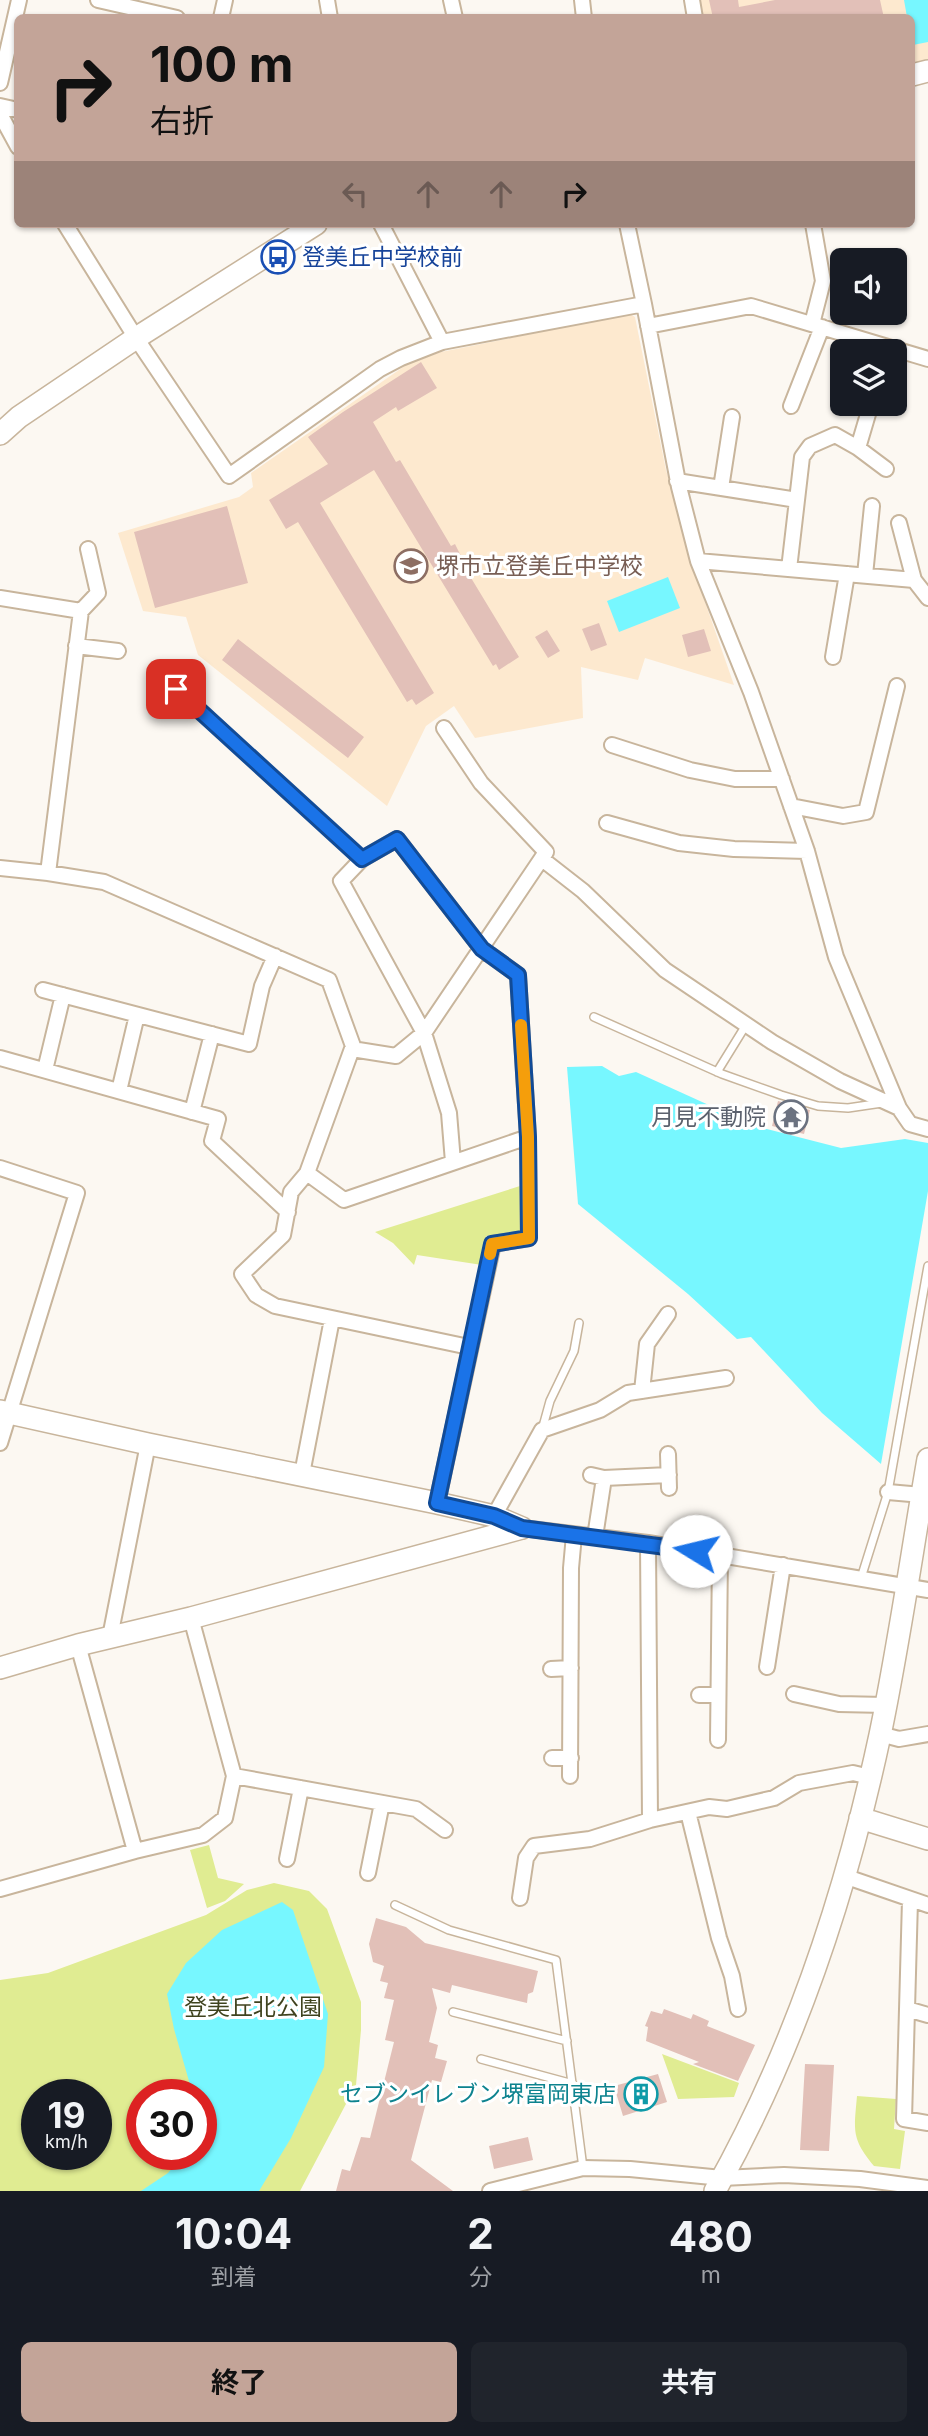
<!DOCTYPE html>
<html lang="ja">
<meta charset="utf-8">
<style>
:root{--surface:#171b24;--page:#20242c;--text:#f1f3f6;--muted:#9ea1a6;--accent:#c3a498}
body{margin:0;font-family:Inter,"Noto Sans JP",sans-serif;background:var(--page);color:var(--text);height:100vh;display:flex;flex-direction:column;font-size:26px;white-space:nowrap}
*{box-sizing:border-box;margin:0}
p{font-size:23px;color:var(--muted)}
.icon{flex:none;width:38px;height:38px;fill:none;stroke:currentColor;stroke-width:2;stroke-linecap:round;stroke-linejoin:round}
.map{position:relative;height:2191px;overflow:hidden}
.side{display:flex;flex-direction:column;background:var(--surface);flex:1}
.side>*{flex:none}
.banner{position:absolute;left:14px;top:14px;width:901px;height:214px;border-radius:10px;box-shadow:0 2px 5px #0004;background:#c3a498;color:#111;overflow:hidden}
.controls{position:absolute;left:830px;top:248px;display:grid;gap:14px}
.controls a{display:grid;place-items:center;width:77px;height:77px;border-radius:10px;background:var(--surface);box-shadow:0 2px 5px #0004;font-size:35px}
.speed{position:absolute;left:21px;top:2079px;display:flex;gap:14px;font-size:35px;font-weight:700;text-align:center}
.speed>*{display:grid;place-content:center;width:91px;height:91px;border-radius:50%;background:var(--surface);box-shadow:0 2px 5px #0004;line-height:1}
.speed small{font-size:18px;font-weight:400}
.speed .limit{border:10px solid #d22;background:#fff;color:#111}
.pin{position:absolute;display:grid;place-items:center;width:60px;height:60px;color:#fff;margin:-30px;border-radius:14px;box-shadow:0 4px 10px #0006}
.me{position:absolute;width:77px;margin:-38px;rotate:279deg;stroke-linejoin:round;filter:drop-shadow(0 0 5px #0008)}
.turn{display:flex;align-items:center;gap:24px;height:147px;padding:0 21px;font-size:32px}
.turn .icon{width:91px;height:91px;stroke-width:2.5}
.turn b{display:block;font-size:49px;line-height:60px}
.lanes{display:flex;align-items:center;height:66px;padding:0 21px;background:#0003;justify-content:center;gap:35px;direction:ltr}
.lanes .off{opacity:.35}
.eta{display:flex;justify-content:space-evenly;align-items:center;height:119px;text-align:center}
.eta b{font-size:42px;font-weight:700;line-height:49px}
.cta{display:flex;gap:14px;margin-top:auto;padding:14px 21px}
.cta a{flex:1;height:80px;border-radius:10px;background:var(--accent);color:#111;font-size:28px;font-weight:700;line-height:80px;text-align:center}
.cta a+a{background:var(--page);color:var(--text)}
.map>svg:first-child{display:block}
</style>
<div class="map">
<svg width="928" height="2191" viewBox="0 0 928 2191">
<rect width="100%" height="100%" fill="#fcf8f2"/>
<path fill="#fde9cf" d="M699,0H928V60L912,63V18L703,17Z
M630,314L635,317L666,470L704,599L734,685L645,658L638,680L581,667L583,718L475,738L454,706L426,726L387,806L198,655L186,617L143,611L118,533L239,497L253,487L251,473L406,365L441,352Z"/>
<path fill="#e0ec92" fill-rule="evenodd" d="M520,1186L521,1230L517,1234L486,1236L482,1265L417,1255L414,1265L393,1243L375,1232Z
M209,1845L218,1878L244,1884L225,1901L207,1908L190,1850Z
M274,1883L309,1891L327,1909L361,2002V2030L356,2085L300,2191H0V1980L48,1973L206,1915L247,1890ZM37,2095H96V2154H37ZM142,2095H201V2154H142Z
M662,2054L739,2083L734,2097L678,2099Z
M857,2096L896,2099L894,2129L905,2131L900,2169L874,2166C851,2138 854,2131 857,2096Z"/>
<path fill="#77f7ff" d="M904,0H928V42L913,45L912,18L907,17Z
M668,577L680,608L619,632L607,601Z
M602,1066L619,1076L636,1072L755,1126L841,1148L905,1139L928,1143V1191L881,1464L822,1413L751,1337L737,1339L688,1294L578,1204L567,1067Z
M282,1902L293,1910L328,2014L324,2067L291,2138L259,2191H141L168,2173L184,2154H201V2095H193L174,2029L167,1994L186,1963L222,1930Z"/>
<path fill="#e2c0b8" d="M709,0H738L739,7L775,0H880L884,18H713Z
M421,362L437,388L398,411L396,407L373,422L396,462L400,460L451,546L455,544L461,556L459,558L519,657L499,670L496,664L493,666L374,470L320,503L434,693L416,705L412,699L407,702L298,522L286,529L269,500L328,464L308,437L343,412Z
M227,506L248,583L155,608L134,532Z
M599,623L607,645L591,651L582,629Z
M704,629L711,651L688,657L682,635Z
M547,630L560,651L548,658L535,637Z
M238,639L364,737L348,758L222,660Z
M778,1101L810,1110L804,1134L772,1126Z
M376,1918L406,1927L425,1943L538,1971L533,1992L528,1994L527,2003L452,1985L450,1993L432,1988L437,2008L429,2042L438,2045L435,2058L447,2061L441,2082L432,2080L411,2160L453,2191H336L342,2169L350,2171L361,2137L370,2138L394,2042L385,2040L394,2000L384,1998L388,1983L380,1981L384,1966L373,1962L369,1944Z
M664,2009L691,2019L693,2014L709,2021L707,2026L755,2045L738,2081L693,2064L699,2062L646,2041L648,2027L645,2026L651,2011L662,2014Z
M805,2064L834,2065L829,2151L800,2150Z
M658,2074L667,2102L623,2116L614,2086Z
M528,2137L533,2160L494,2169L489,2146Z"/>
<g fill="none" stroke-linecap="round" stroke-linejoin="round">
<defs>
<path id="lane" d="M154,667L362,859
M594,1017L722,1074L781,1095L818,1106L848,1108L882,1103
M717,1072L746,1025
M542,1430L550,1401L574,1351L579,1323
M861,1578L888,1492L928,1266
M395,1905L449,1930L556,1960L583,2168
M453,2012L567,2041
M481,2059L573,2084"/>
<path id="street" d="M98,0L177,18
M327,0L330,18
M451,0L455,18
M582,0L584,18
M692,0L695,18
M221,18L225,0
M0,83L19,0
M0,106L18,110
M0,114L18,147
M65,224L136,338L229,476L380,369L401,358L442,342L644,304
M381,224L442,342
M627,224L644,304L679,487L698,561L751,692L807,851L836,957L899,1108L910,1124L928,1129
M812,324L823,281L813,224
M648,326L751,306L928,359
M791,406L822,327
M858,448L871,404
M677,481L797,500
M721,488L732,417
M899,523L914,580
M698,561L914,580L928,598
M789,569L802,457L810,446L835,435L858,448L886,469
M865,575L872,506
M0,598L81,611L48,873
M81,611L98,593L88,549
M76,646L118,651
M833,657L847,574
M612,745L690,770L735,779H782
M791,806L843,816L866,812L897,686
M607,823L679,843L734,849L807,851
M542,859L583,891L665,970L772,1042L840,1081L899,1108
M0,868L48,873L104,882L329,980L353,1046L307,1173L291,1192L283,1235L242,1274L256,1295L275,1306L469,1347
M43,990L249,1044L262,986L275,956
M352,1049L396,1056L424,1033L546,852L481,783L444,728
M0,1058L218,1119L212,1141L288,1212
M45,1070L63,995
M119,1091L137,1015
M192,1112L212,1034
M0,1168L77,1193L0,1443
M307,1173L344,1200L528,1137
M642,1391L647,1344L668,1314
M668,1454L669,1488
M302,1474L332,1319
M591,1475L604,1478L669,1475
M888,1492L922,1495
M437,1503L493,1244L529,1238L528,1137L518,975L482,949L397,839L362,859L341,881L424,1033L449,1113L453,1162
M494,1516L542,1430L600,1410L628,1393L726,1378
M522,1528L648,1543L928,1590
M595,1537L604,1478
M648,1543L650,1820
M110,1637L148,1444
M78,1645L135,1851
M767,1667L783,1565
M551,1669L571,1668
M794,1694L839,1704L885,1705
M699,1695H718
M880,1734L899,1739L928,1734
M718,1740L720,1555
M552,1758H571
M234,1776L416,1809L445,1830
M570,1776L571,1568L574,1535
M688,1812L719,1938L732,1976L738,2009
M287,1859L301,1788
M368,1873L382,1803
M844,1876L928,1905
M0,1889L135,1851L203,1835L225,1818L234,1776L191,1618
M520,1898L526,1858L534,1846L590,1839L650,1820L709,1807L727,1809L774,1798L799,1783L853,1773L870,1777
M910,1900L904,2119L928,2123
M907,2009L928,2015
M490,2191L583,2168L630,2169L722,2178L784,2175L860,2179L928,2188"/>
<path id="secondary" d="M912,75L928,71
M0,434L19,417L136,338L316,224
M0,1411L148,1444L437,1503L494,1516L522,1528
M0,1668L78,1645L191,1618L522,1528
M860,1818L928,1839
M715,2191C795,2049 846,1894 880,1735C899,1644 912,1551 928,1459"/>
</defs>
<use href="#lane" stroke="#c8b59c" stroke-width="10"/>
<use href="#street" stroke="#c8b59c" stroke-width="18"/>
<use href="#secondary" stroke="#c8b59c" stroke-width="24"/>
<use href="#lane" stroke="#fff" stroke-width="7"/>
<use href="#street" stroke="#fff" stroke-width="14"/>
<use href="#secondary" stroke="#fff" stroke-width="21"/>
</g>
<g fill="none" stroke-linecap="round" stroke-linejoin="round">
<defs>
<path id="route" d="M176,689L362,859L397,839L482,949L518,975L528,1137L529,1238L492,1244L437,1503L494,1516L522,1528L696,1551"/>
</defs>
<use href="#route" stroke="#114b97" stroke-width="18"/>
<use href="#route" stroke="#1a73e8" stroke-width="12"/>
<path stroke="#f59e0b" stroke-width="12" d="M490,1254L492,1244L529,1238L528,1137L521,1025"/>
</g>
<defs>
<symbol id="bus-ring" viewBox="-11 -11 22 22"><circle r="9.5" fill="#fff" stroke="#1a4fb4" stroke-width="1.5"/><path d="M-5-6H5V4H4V6H2V4H-2V6H-4V4H-5ZM-3.5-4V0h7V-4ZM-3.5 1.2v1.5H-2V1.2ZM2 1.2v1.5H3.5V1.2Z" fill="#1a4fb4"/></symbol>
<symbol id="school-ring" viewBox="-11 -11 22 22"><circle r="9.5" fill="#fff" stroke="#8d6e63" stroke-width="1.5"/><path d="M0-5L7-2L0 1L-7-2ZM-4 1L0 2.5L4 1V4Q0 6-4 4Z" fill="#8d6e63"/></symbol>
<symbol id="temple-ring" viewBox="-11 -11 22 22"><circle r="9.5" fill="#fff" stroke="#6b7280" stroke-width="1.5"/><path d="M0-6L5-2H3V0L6.5 2.5H4V6H1.5V3h-3V6H-4V2.5H-6.5L-3 0V-2H-5Z" fill="#6b7280"/></symbol>
<symbol id="building-ring" viewBox="-11 -11 22 22"><circle r="9.5" fill="#fff" stroke="#0f9aa8" stroke-width="1.5"/><path d="M-4-6H4V6H1V3H-1V6H-4ZM-2.5-4.3h1.7v1.8h-1.7ZM.8-4.3h1.7v1.8H.8ZM-2.5-1h1.7V.8h-1.7ZM.8-1h1.7V.8H.8Z" fill="#0f9aa8"/></symbol>
</defs>
<g fill-rule="evenodd">
<use href="#bus-ring" x="259" y="238" width="38" height="38"/>
<use href="#school-ring" x="392" y="547" width="38" height="38"/>
<use href="#temple-ring" x="772" y="1098" width="38" height="38"/>
<use href="#building-ring" x="622" y="2075" width="38" height="38"/>
</g>
<g text-anchor="middle" dominant-baseline="central" stroke-width="6" stroke-linejoin="round" paint-order="stroke">
<g font-size="23" fill="#164399" stroke="#fff" text-anchor="start">
<text x="302" y="257">登美丘中学校前</text>
</g>
<g font-size="23" fill="#785e54" stroke="#fff" text-anchor="start">
<text x="436" y="566">堺市立登美丘中学校</text>
</g>
<g font-size="23" fill="#5b616d" stroke="#fff" text-anchor="end">
<text x="766" y="1117">月見不動院</text>
</g>
<g font-size="23" fill="#3f431e" stroke="#fff">
<text x="253" y="2007">登美丘北公園</text>
</g>
<g font-size="23" fill="#0d838f" stroke="#fff" text-anchor="end">
<text x="616" y="2094">セブンイレブン堺富岡東店</text>
</g>
</g>
</svg>
<div class="controls">
<a><svg class="icon" aria-label="sound" viewBox="0 0 24 24"><path d="M4 9h4l5-4v14l-5-4H4zM17 9q2 3 0 6"/></svg></a>
<a><svg class="icon" aria-label="layers" viewBox="0 0 24 24"><path d="M12 4l9 5-9 5-9-5zM3 14l9 5 9-5"/></svg></a>
</div>
<div class="speed"><div>19<small>km/h</small></div><div class="limit">30</div></div>
<div class="pin" style="left:176px;top:689px;background:#d93025"><svg class="icon" aria-label="arrive" viewBox="0 0 24 24"><path d="M6 21V4h12l-3 4 3 4H6"/></svg></div>
<svg class="me" style="left:696px;top:1551px" viewBox="-20 -20 40 40"><circle r="19" fill="#fff"/><path d="M0-13L10 11 0 6-10 11z" fill="#1a73e8"/></svg>
<div class="banner">
<div class="turn"><svg class="icon" aria-label="right" viewBox="0 0 24 24"><path d="M7 20v-9h11M14 6l5 5-5 5"/></svg><div><b>100 m</b>右折</div></div>
<div class="lanes"><svg class="icon off" aria-label="left" viewBox="0 0 24 24"><path d="M17 20v-9H6M10 6l-5 5 5 5"/></svg><svg class="icon off" aria-label="ahead" viewBox="0 0 24 24"><path d="M12 20V5M6 11l6-6 6 6"/></svg><svg class="icon off" aria-label="ahead" viewBox="0 0 24 24"><path d="M12 20V5M6 11l6-6 6 6"/></svg><svg class="icon" aria-label="right" viewBox="0 0 24 24"><path d="M7 20v-9h11M14 6l5 5-5 5"/></svg></div>
</div>
</div>
<section class="side">
<div class="eta">
<div><b>10:04</b><p>到着</p></div>
<div><b>2</b><p>分</p></div>
<div><b>480</b><p>m</p></div>
</div>
<div class="cta"><a>終了</a><a>共有</a></div>
</section>
